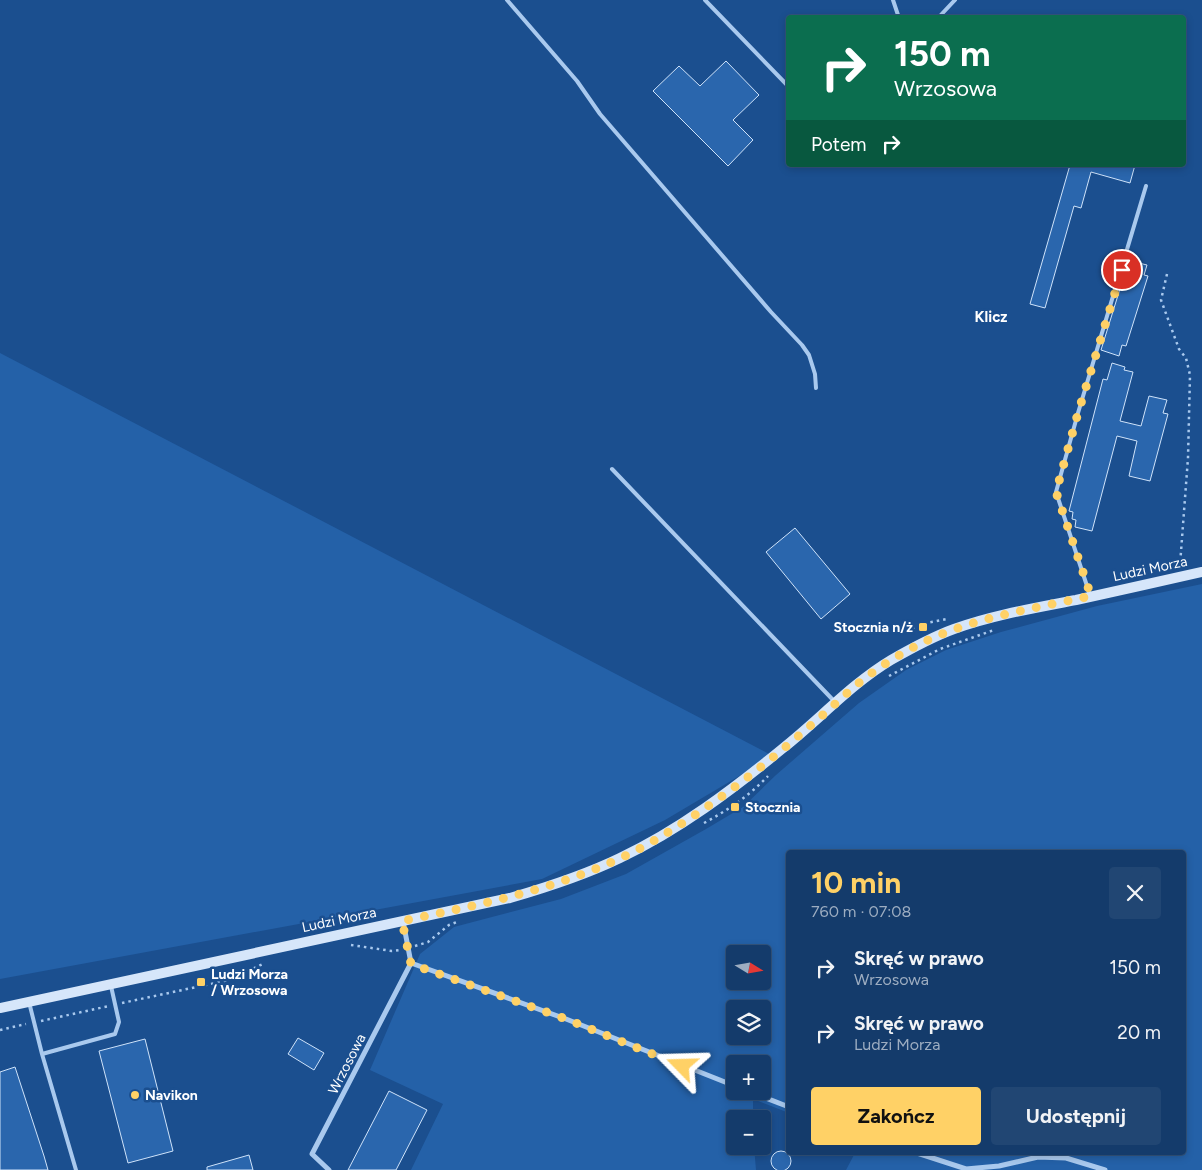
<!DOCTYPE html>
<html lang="pl">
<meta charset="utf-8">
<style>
:root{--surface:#143b6b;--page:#214673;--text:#f1f3f6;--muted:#9dadc1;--line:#33557e;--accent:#ffd166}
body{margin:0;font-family:Figtree,sans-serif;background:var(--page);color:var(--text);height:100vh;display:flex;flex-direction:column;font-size:19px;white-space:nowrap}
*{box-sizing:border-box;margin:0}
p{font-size:16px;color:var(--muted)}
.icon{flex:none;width:28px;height:28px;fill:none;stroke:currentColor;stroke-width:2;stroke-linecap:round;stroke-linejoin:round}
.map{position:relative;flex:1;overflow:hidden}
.drawer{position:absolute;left:786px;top:850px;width:400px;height:305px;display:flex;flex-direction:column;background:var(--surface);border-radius:5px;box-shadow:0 2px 8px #0003,0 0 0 1px var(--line)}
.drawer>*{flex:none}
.hud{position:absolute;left:786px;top:15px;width:400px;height:152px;border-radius:5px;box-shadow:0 2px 8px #0003,0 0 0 1px var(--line);background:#0b6e4f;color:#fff;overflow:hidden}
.needle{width:32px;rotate:101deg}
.buttons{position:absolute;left:726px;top:945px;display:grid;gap:10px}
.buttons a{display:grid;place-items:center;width:45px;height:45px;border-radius:5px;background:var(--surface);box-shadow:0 2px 8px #0003,0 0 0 1px var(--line);font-size:25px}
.pin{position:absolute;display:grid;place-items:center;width:42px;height:42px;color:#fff;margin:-21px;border:2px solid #fff;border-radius:50%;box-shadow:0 1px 5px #0007}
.me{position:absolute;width:55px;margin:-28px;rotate:292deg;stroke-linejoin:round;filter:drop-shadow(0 0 4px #0008)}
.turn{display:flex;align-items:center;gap:18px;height:105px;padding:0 25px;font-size:22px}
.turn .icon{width:65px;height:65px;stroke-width:2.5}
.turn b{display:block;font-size:35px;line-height:42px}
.then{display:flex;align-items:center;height:48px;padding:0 25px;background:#0003;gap:10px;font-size:19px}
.round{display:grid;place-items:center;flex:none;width:52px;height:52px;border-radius:5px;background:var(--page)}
.summary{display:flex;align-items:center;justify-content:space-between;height:85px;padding:0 25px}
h1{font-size:30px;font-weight:700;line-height:38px;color:var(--accent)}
.primary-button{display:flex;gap:10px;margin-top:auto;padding:10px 25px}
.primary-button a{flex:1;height:58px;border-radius:5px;background:var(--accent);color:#111;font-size:20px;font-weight:700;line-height:58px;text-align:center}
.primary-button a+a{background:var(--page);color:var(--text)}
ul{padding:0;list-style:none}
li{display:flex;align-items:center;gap:15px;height:65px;padding:0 25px}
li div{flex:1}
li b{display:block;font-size:19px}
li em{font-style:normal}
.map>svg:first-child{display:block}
</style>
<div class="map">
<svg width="1202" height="1170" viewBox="0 0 1202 1170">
<rect width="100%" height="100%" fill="#1b4f8f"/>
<path fill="#2461a8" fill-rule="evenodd" d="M0,353L773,756L665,820L542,879L0,979Z
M1202,584V1170H846L855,1153L1184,1152V852H789V1113L753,1099V1119H735V1146H754L756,1170H411L443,1104L370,1070L420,954L454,927L561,899L626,874L706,829L743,807L776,775L859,703L906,670L946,650L1001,632L1097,606ZM735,954H762V981H735ZM735,1009H762V1036H735ZM735,1064H762V1091H735Z"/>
<path fill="#2a66ad" stroke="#cfe3fa" d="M726,61L759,95L733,120L753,140L728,166L653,91L679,66L700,86Z
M1070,165H1135L1130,183L1091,172L1081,208L1074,206L1045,308L1030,304Z
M1135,262L1147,265L1144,275L1148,276L1126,346L1122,345L1119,356L1101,350L1128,263L1134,265Z
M1112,363L1125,367L1124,370L1133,372L1120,421L1141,426L1149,396L1167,400L1163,413L1168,414L1150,481L1129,476L1137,441L1117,436L1092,531L1075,527L1076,520L1072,519L1073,512L1069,511L1103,379L1107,380Z
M795,528L850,594L821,619L766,552Z
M298,1038L324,1053L314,1070L288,1054Z
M145,1039L173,1151L128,1163L99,1051Z
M15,1067L44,1156L48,1170H0V1072Z
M389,1091L427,1110L396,1170H348Z
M771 1161a10 10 0 1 1 20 0a10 10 0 1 1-20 0Z
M249,1155L253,1170H207V1167Z"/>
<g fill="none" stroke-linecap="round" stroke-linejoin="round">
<path stroke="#a9c9ee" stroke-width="2.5" stroke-dasharray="2.5 4" stroke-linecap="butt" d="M1167,274L1161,300L1179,349L1186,358L1190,375L1188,458L1180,565
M906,631L922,624L947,619
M889,676L940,649L994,630
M704,823C728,810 749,796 768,776
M351,945L392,951L400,950
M415,946L428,942L449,925L457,922
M122,1003L229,980L265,963
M41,1021L109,1006
M0,1030L26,1024"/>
<path stroke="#a9c9ee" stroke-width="4" d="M507,0L577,81L600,114L771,312L802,345L809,355L815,374L816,388
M705,0L789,87
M893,0L899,18
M938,18L955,0
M612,469L834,701
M1090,595L1056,492L1078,413L1146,186
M29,1002L42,1054L76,1170
M42,1054L115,1034L119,1022L111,986"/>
<path stroke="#a9c9ee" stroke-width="5" d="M411,963L566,1019L735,1086
M748,1091L789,1107
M914,1152L966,1169L999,1166L1038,1157L1066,1158L1105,1170
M329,1170L312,1154L411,963L403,921"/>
<path stroke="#d6e6fa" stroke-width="10" d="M0,1008L510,898C548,887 585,875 620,858C679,830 732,790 782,749C819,720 851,684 891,660C912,648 932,637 954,629C993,615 1035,608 1076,600C1118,591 1160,581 1202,572"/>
</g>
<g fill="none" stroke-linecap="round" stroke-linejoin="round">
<path stroke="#ffd166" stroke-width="9" stroke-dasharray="0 16.2" d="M682,1066L566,1019L411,964L402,921C488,903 573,886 650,843C707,810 761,769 810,726C827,712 843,696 860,682C880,666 903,652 926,641C977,617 1036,608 1091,596L1056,492L1078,413L1122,270"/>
</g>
<g fill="#ffd166" stroke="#1b4f8f" stroke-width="2">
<rect x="918" y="622" width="10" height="10" rx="2.5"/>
<rect x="730" y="802" width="10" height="10" rx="2.5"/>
<rect x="196" y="977" width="10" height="10" rx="2.5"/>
<circle cx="135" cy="1095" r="5"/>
</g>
<g text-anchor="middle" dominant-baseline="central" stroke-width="5" stroke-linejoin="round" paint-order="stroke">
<g font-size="14" fill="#fff" stroke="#1b4f8f">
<text transform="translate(1150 569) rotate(-12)">Ludzi Morza</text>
<text transform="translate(339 920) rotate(-12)">Ludzi Morza</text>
<text transform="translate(347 1064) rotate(-63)">Wrzosowa</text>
</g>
<g font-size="14" font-weight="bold" fill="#fff" stroke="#1b4f8f" text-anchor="start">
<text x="913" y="627" text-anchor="end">Stocznia n/ż</text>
<text x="745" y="807">Stocznia</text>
<text x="211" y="974">Ludzi Morza<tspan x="211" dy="16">/ Wrzosowa</tspan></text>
<text x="145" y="1095">Navikon</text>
</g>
<g font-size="15" font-weight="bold" fill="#fff" stroke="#1b4f8f">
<text x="991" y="317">Klicz</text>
</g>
</g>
</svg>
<div class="buttons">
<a><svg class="needle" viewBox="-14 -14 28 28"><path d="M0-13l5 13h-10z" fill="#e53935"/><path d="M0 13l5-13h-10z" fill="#9dadc1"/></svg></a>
<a><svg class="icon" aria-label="layers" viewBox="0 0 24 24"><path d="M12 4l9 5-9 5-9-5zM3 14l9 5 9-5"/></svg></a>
<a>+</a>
<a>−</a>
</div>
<div class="pin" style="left:1122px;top:270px;background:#d93025"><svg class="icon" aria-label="arrive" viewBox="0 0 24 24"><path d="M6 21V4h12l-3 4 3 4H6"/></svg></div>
<svg class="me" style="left:682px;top:1066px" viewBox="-20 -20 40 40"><path d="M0-17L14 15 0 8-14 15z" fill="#ffd166" stroke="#fff" stroke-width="4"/></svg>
<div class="hud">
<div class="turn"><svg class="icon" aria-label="right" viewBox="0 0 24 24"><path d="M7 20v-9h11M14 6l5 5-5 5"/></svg><div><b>150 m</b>Wrzosowa</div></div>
<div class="then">Potem<svg class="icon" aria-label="right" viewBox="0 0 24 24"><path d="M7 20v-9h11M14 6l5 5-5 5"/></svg></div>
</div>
<section class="drawer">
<div class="summary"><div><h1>10 min</h1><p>760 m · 07:08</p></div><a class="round"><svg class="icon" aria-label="close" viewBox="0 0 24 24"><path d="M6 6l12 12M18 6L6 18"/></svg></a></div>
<ul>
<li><svg class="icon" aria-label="right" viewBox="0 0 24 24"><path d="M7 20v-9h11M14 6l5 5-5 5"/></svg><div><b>Skręć w prawo</b><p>Wrzosowa</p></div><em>150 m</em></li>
<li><svg class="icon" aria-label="right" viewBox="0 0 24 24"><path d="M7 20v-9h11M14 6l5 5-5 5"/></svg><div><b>Skręć w prawo</b><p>Ludzi Morza</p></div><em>20 m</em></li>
</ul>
<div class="primary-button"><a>Zakończ</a><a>Udostępnij</a></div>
</section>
</div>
